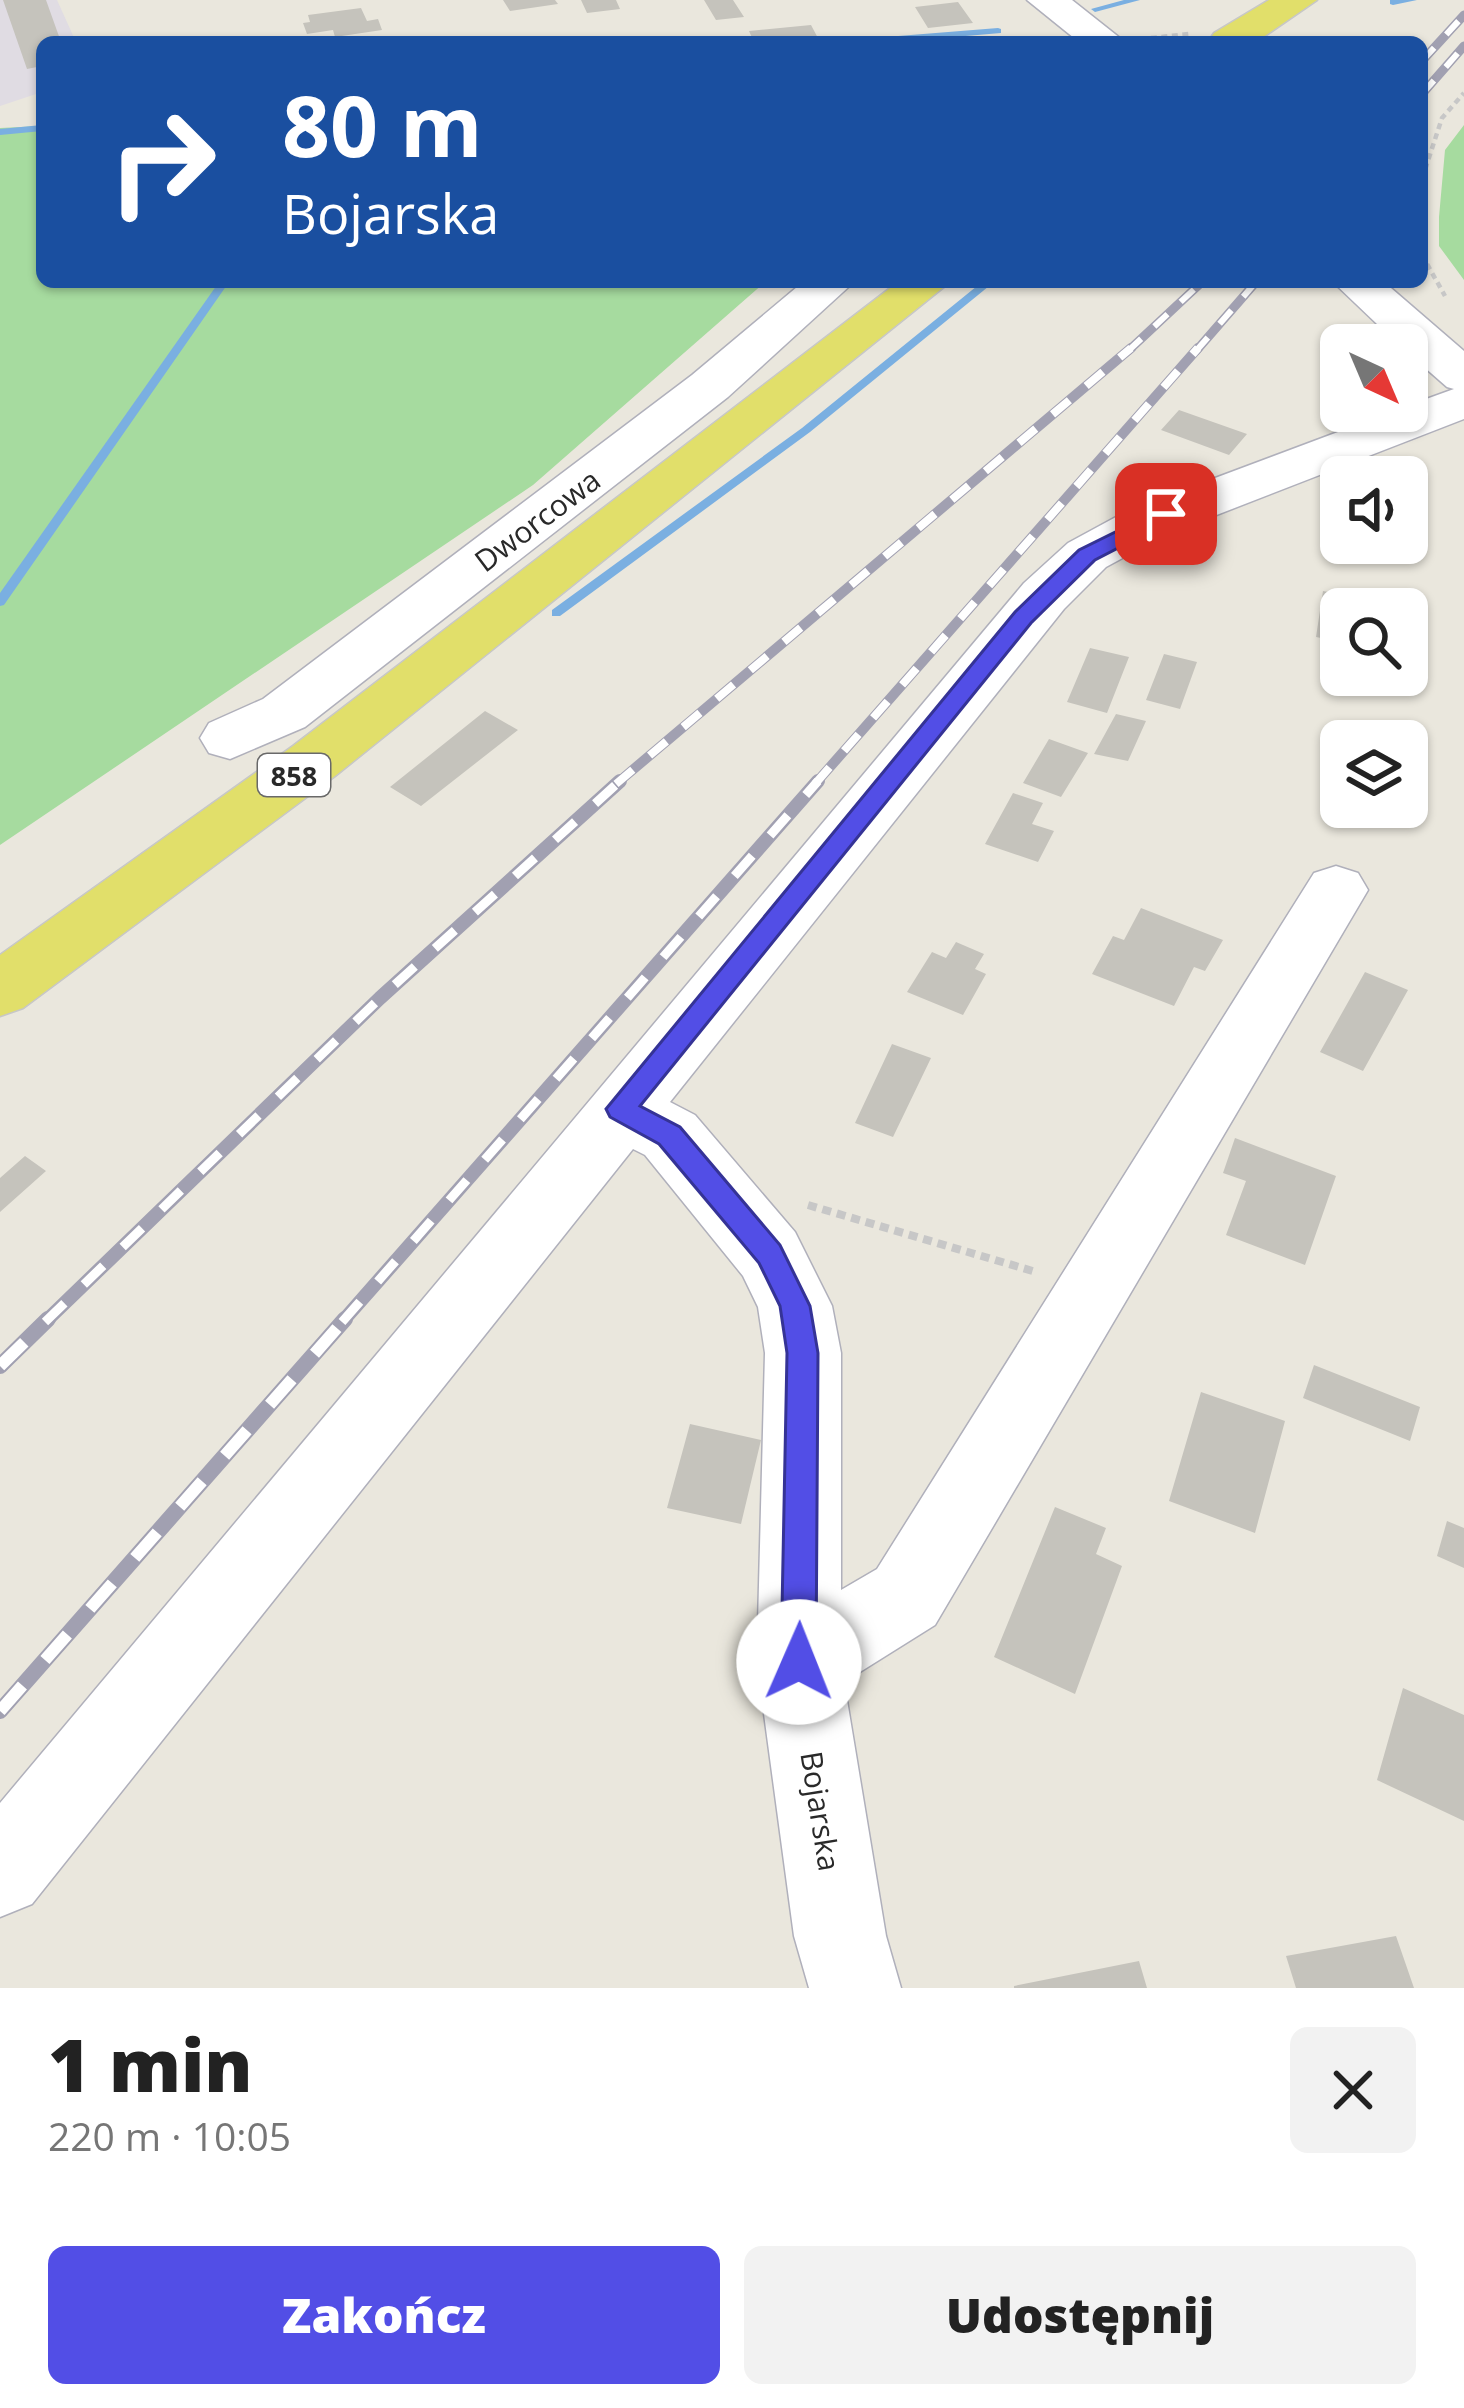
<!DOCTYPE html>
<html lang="pl">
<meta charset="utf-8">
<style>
:root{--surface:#fff;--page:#f2f2f2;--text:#222;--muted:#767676;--accent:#524ee6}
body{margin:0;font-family:"Open Sans",sans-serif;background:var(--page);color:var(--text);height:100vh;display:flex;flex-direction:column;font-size:45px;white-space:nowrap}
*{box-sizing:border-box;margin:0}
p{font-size:39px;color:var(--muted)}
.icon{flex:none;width:66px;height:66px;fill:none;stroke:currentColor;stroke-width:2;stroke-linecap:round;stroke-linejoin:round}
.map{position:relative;height:1988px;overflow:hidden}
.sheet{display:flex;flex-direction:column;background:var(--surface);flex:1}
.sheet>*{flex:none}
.guide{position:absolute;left:36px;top:36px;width:1392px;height:252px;border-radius:18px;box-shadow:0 3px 9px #0004;background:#1a4fa0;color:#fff;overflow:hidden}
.needle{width:78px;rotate:136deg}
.controls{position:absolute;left:1320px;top:324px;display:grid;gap:24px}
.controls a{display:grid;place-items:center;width:108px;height:108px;border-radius:18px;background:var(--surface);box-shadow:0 3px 9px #0004;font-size:60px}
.pin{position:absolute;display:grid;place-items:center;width:102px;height:102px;color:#fff;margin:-51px;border-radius:24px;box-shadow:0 6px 18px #0006}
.me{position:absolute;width:132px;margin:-66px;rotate:1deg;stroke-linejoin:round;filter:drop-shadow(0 0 9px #0008)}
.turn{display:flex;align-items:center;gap:42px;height:252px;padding:0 48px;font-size:54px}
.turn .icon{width:156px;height:156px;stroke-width:2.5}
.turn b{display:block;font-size:84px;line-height:102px}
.round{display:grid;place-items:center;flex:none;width:126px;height:126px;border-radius:18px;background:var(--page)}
.headline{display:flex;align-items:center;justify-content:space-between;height:204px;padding:0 48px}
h1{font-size:72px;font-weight:800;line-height:90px}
.button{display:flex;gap:24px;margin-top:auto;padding:24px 48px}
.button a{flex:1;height:138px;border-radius:18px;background:var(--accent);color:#fff;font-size:48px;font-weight:800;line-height:138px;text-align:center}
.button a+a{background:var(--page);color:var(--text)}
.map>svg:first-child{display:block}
</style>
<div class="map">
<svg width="1464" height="1988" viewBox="0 0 1464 1988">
<rect width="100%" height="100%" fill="#eae7dd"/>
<path fill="#e0dce3" d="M0,0H57L76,42H42V92L0,106Z"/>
<path fill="#a6db9f" d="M1464,125V280L1439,246V217L1445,150Z
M42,126V282H765L533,485L0,845V128Z"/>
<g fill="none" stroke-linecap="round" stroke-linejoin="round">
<path fill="#7aafe1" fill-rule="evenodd" d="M1124,0H1140L1095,12L1091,9Z
M1390,0H1417L1393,5L1390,4Z
M998,28L1001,29V33L895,42H856L861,39Z
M42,125V131L0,135V129Z
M219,282H229L4,605L0,606V593Z
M982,282H994L810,432L560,616H552V610L802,428Z"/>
</g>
<path fill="#c5c3bc" d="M3,0H46L61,42H42V66L27,69Z
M503,0H555L558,4L510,11Z
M581,0H616L620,9L587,13Z
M704,0H733L744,17L716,20Z
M958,2L973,23L928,28L915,7Z
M361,8L367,21L378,19L382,30L335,37L333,30L307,34L303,23L310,22L308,15Z
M811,25L819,40L754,42L749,31Z
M1179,410L1247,434L1229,455L1161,430Z
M1323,591L1365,599L1363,609H1341V642L1316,637Z
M1090,648L1129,657L1107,713L1067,702Z
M1164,654L1197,662L1180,709L1146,700Z
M485,711L518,730L421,806L390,787Z
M1116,714L1146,721L1128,761L1094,754Z
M1049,739L1088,753L1061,797L1023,783Z
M1013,793L1043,803L1032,824L1054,831L1038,862L985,844Z
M1141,908L1223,940L1205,971L1194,967L1174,1006L1092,974L1113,936L1124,940Z
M956,942L984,954L975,969L986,974L963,1015L907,992L932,952L946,958Z
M1365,972L1408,990L1363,1071L1320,1052Z
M892,1044L931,1058L893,1137L855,1123Z
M1235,1138L1336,1176L1305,1265L1226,1235L1246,1181L1223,1173Z
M25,1156L46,1171L0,1212V1178Z
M1314,1365L1420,1407L1410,1441L1303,1398Z
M1201,1392L1285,1421L1255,1533L1169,1501Z
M690,1424L761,1440L741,1524L667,1508Z
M1055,1507L1106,1528L1096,1554L1122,1566L1075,1694L994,1657Z
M1447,1521L1464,1528V1568L1437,1556Z
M1403,1688L1464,1715V1821L1377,1780Z
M1396,1936L1414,1988H1296L1286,1956Z
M1139,1961L1147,1988H1014V1986Z"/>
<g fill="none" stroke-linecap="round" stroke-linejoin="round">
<defs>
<path id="minor" d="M1027,0H1072L1125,42H1079Z
M803,282H854L728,397L305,727L230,759L209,753L200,738L209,723L263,699L692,375Z
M1333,282H1384L1464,351V419L1165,535L1106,567L1064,609L670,1102L695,1115L795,1232L832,1306L841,1353V1590L877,1569L1314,873L1336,866L1358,873L1368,890L935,1625L844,1682L886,1936L901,1988H809L794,1936L757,1662L765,1353L758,1307L743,1276L645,1155L633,1149L32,1904L0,1917V1803L1024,583L1068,543L1127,511L1394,411H1407V406L1454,389L1447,387L1407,352V345H1399Z"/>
<path id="major" d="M1269,0H1317L1256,42H1208L1214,33Z
M898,282H950L335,776L23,1008L0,1016V955L293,746Z"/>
</defs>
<use href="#minor" stroke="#b0b0bb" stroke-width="3"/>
<use href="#major" stroke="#c7c7c7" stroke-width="3"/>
<path stroke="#c7c7c7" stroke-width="4.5" stroke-dasharray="6 4.5" stroke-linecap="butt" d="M1151,38L1189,34
M1422,179L1442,118L1464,93
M1422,255L1445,296"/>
<path stroke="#c7c7c7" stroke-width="8" stroke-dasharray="9 6" stroke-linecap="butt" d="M808,1205L1036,1272"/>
<use href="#minor" fill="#fff" fill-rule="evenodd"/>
<use href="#major" fill="#e1df6a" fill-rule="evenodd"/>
<defs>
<path id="rail-far3" d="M1422,61L1464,15
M1422,94L1464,46
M1128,351L1202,282
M1196,351L1256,282"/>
<path id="rail-far2" d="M616,784L1131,348
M815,784L1198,348"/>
<path id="rail-far1" d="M45,1322L380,998L620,781
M342,1322L818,781"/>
<path id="rail" d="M0,1366L48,1319
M0,1711L345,1319"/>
</defs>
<use href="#rail-far3" stroke="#a1a0b1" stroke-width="9"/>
<use href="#rail-far2" stroke="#a1a0b1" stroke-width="10"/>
<use href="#rail-far1" stroke="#a1a0b1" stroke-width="14"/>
<use href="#rail" stroke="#a1a0b1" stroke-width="16"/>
<use href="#rail-far3" stroke="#fff" stroke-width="6" stroke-dasharray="18" stroke-linecap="butt"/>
<use href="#rail-far2" stroke="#fff" stroke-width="8" stroke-dasharray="22" stroke-linecap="butt"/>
<use href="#rail-far1" stroke="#fff" stroke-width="9" stroke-dasharray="27" stroke-linecap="butt"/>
<use href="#rail" stroke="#fff" stroke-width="12" stroke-dasharray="34" stroke-linecap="butt"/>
</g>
<path fill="#524ee6" stroke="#353396" stroke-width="3" d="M1166,507L1174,509V519L1095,560L1031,623L640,1106L680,1127L780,1245L810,1306L818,1353L816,1662L811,1674L799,1679L786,1674L781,1662L787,1353L780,1306L759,1263L659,1144L610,1117L606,1109L1015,612L1079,550Z"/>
<g text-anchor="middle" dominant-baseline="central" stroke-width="9" stroke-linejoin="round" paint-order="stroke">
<rect fill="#fff" stroke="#696969" stroke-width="3" x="258" y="754" width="72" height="42" rx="9"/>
<g font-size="27" font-weight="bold" fill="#292929">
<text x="294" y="775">858</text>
</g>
<g font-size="30" fill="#292929" stroke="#fff">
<text transform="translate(537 520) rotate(-37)">Dworcowa</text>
<text transform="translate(821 1811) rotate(81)">Bojarska</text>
</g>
</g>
</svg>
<div class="controls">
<a><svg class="needle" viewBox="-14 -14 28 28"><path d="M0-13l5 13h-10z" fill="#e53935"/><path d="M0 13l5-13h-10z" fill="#767676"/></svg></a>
<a><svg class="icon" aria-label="sound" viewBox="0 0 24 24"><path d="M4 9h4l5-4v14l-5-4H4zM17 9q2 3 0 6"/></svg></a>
<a><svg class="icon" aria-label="search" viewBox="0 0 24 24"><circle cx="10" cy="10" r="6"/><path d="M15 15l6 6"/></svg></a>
<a><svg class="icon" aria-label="layers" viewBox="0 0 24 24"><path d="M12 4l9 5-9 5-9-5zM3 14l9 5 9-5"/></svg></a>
</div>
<div class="pin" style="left:1166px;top:514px;background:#d93025"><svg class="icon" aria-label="arrive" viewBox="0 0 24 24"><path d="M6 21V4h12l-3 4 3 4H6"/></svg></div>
<svg class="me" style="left:799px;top:1662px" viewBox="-20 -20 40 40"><circle r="19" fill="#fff"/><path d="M0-13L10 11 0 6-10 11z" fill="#524ee6"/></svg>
<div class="guide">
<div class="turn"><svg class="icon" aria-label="right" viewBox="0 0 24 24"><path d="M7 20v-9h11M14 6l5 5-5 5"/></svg><div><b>80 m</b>Bojarska</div></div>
</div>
</div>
<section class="sheet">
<div class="headline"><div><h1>1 min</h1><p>220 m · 10:05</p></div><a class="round"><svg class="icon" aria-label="close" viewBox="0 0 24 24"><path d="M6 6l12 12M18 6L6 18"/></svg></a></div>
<div class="button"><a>Zakończ</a><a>Udostępnij</a></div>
</section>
